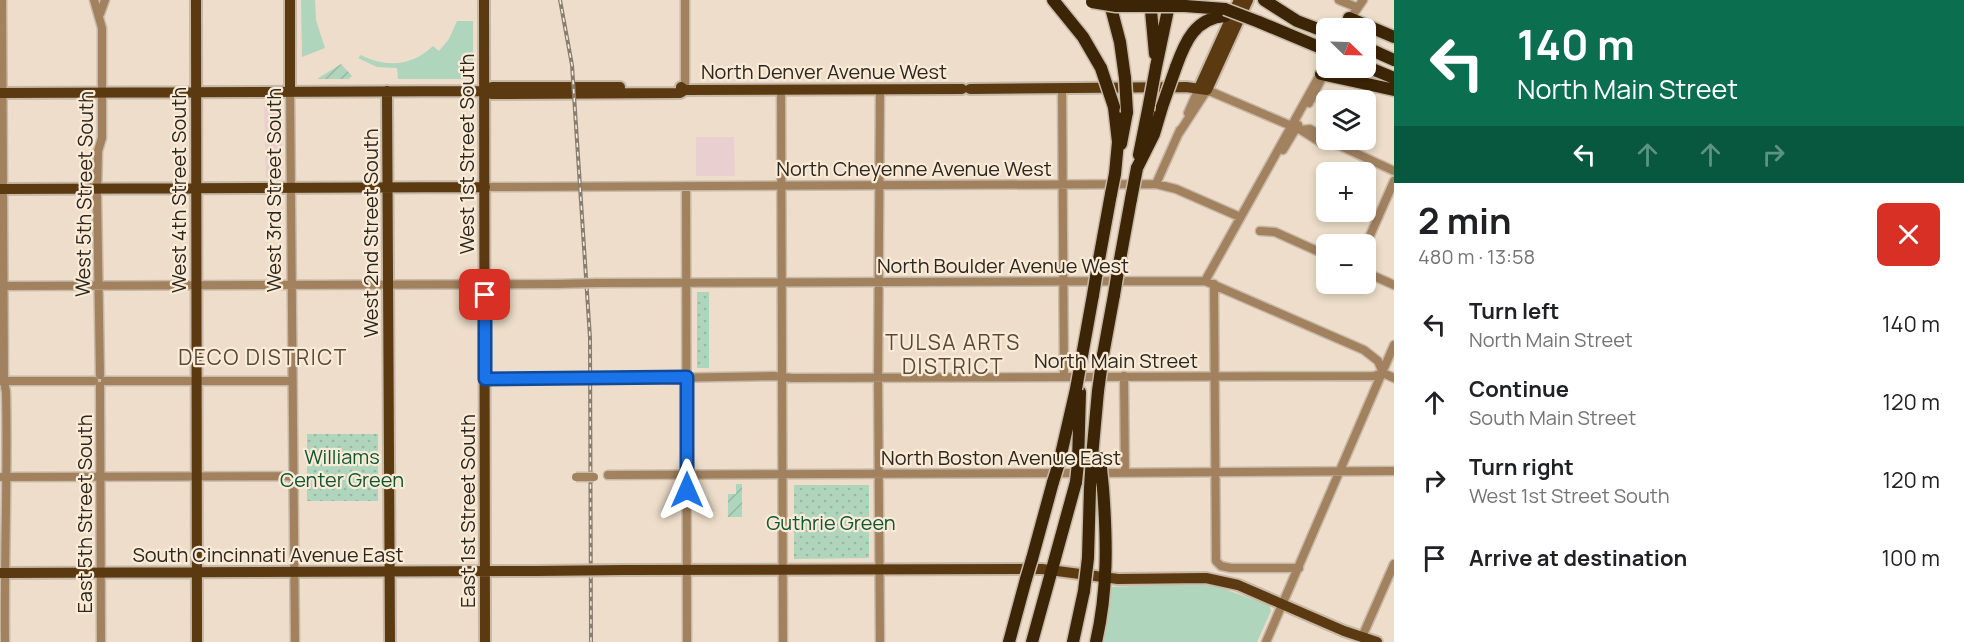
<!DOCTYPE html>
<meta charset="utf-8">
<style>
:root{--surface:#fff;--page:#f2f2f2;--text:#202124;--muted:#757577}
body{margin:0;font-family:Manrope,sans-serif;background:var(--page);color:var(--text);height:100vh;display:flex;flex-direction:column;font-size:22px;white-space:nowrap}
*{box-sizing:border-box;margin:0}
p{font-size:20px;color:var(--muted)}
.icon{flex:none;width:33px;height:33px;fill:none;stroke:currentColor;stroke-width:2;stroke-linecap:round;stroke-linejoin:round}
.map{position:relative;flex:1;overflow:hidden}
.panel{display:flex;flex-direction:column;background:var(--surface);width:570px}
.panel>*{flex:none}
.guide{background:#0b6e4f;color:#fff;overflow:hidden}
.needle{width:39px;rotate:113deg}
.fabs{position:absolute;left:1316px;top:18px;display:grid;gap:12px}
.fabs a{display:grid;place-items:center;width:60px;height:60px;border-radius:9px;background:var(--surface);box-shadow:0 3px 9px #0003;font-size:30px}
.pin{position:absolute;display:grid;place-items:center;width:51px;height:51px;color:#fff;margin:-26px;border-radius:12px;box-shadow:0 3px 9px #0006}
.me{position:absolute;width:66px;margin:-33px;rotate:0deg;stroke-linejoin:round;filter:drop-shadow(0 0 4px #0008)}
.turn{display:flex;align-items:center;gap:21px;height:126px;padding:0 24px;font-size:27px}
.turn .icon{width:78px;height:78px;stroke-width:2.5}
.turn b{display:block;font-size:42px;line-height:51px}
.lanes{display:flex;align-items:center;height:57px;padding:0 24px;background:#0003;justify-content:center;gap:30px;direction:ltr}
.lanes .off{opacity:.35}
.round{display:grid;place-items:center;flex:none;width:63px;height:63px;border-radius:9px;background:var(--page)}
.summary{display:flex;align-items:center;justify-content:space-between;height:102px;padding:0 24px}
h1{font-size:36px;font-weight:700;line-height:45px}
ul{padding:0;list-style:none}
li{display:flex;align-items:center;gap:18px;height:78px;padding:0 24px}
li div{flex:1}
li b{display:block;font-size:22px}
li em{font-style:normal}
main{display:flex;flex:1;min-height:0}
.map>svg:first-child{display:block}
</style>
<main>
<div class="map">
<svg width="1394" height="642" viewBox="0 0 1394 642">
<defs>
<pattern id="park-dots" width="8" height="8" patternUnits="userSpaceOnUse" patternTransform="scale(1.5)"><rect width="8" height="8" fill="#b0d5bd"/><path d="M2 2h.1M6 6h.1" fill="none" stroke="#98b7a2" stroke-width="1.8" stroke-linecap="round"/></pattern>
<pattern id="garden-furrows" width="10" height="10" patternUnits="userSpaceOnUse" patternTransform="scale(1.5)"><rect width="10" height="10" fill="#b0d5bd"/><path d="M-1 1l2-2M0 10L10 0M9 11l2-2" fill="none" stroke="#98b7a2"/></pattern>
</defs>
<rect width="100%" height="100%" fill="#edddca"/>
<path fill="#e9cfd0" d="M264,102H281L282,178H266Z
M696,137H734L735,176H696Z"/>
<path fill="#b0d5bd" d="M301,0H315L316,20L325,48L302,57Z
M457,21H473V79H398L397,68L377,67L358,58L361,55C386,68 413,66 433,46L439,51L449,39Z
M1189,584L1216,586L1269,605L1271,611L1257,642H1099L1111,587Z"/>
<path fill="url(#park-dots)" d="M697,292H709V368H697Z
M307,434H378V501H307Z
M794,485H869V558L794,559Z"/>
<path fill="url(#garden-furrows)" d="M341,64L352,76L349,79H317Z
M736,484H742V517H728V494H736Z"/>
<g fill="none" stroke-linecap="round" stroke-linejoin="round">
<defs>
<path id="minor" d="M2,0L4,381L6,392C8,475 4,558 5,642
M94,0L102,28V138L98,151L97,196L100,375
M685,0V90
M1339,0L1356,7
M100,14L105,0
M1344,28L1363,0
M1062,88L1064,377
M781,89L783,642
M880,89L878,377L880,642
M290,91L295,642
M1309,103L1321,80V74
M1188,113L1199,88
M1301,130L1310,129L1326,138
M1179,133L1207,90L1301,130L1320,142L1337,145
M1334,143L1394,171
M1283,150L1298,125
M1156,184L1180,130
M686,186L687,642
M485,187L1156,184L1176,189L1240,217
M1260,231L1275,232L1326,255
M1365,247L1394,181
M1365,272L1394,285
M1205,281L1326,64
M596,283L1205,281L1364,350L1378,361L1383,373
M1214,284L1216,561L1221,566L1231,568H1299
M0,286L556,284
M1124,376L1125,473
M485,379H536
M606,379L774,376L792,378L1374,376L1383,373L1394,378
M0,381H94
M105,381H292
M100,386L101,642
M1098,473L1394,471
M608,475L1082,473
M2,477L293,476
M1362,637L1394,564
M1266,642L1394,345"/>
<path id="major" d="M196,0L197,642
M290,0V91
M484,0L485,642
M681,87L685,90L962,89
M1199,88L1239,0
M970,89L1186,87L1207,90L1248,0
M387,91L390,642
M484,91L492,87H620
M0,93L484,91L492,94L680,93L685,90
M0,189L485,187
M624,570L1042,569L1118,579L1206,578L1238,585L1344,631L1377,642
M0,573L536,571"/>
<path id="highway" d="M1053,0L1083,37L1101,68
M1109,0L1120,42L1125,78
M1150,0L1155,54
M1264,0L1297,21L1326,32
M1185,6L1225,9
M1349,18L1394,37
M1259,22L1326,50
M1365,47L1394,60
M1365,66L1394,78
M1156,67L1170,0
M1176,67C1185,42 1195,18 1225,16
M1321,74L1394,90
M1114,107L1118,142L1115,174
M1121,144L1127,112
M1139,155L1148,110
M1137,168L1154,134L1162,107
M1098,265L1111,194
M1119,265L1131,199
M1103,355L1114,295
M1080,367L1093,295
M1092,457L1098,391
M1059,463L1076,389
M1078,463L1080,392
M1088,558L1090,488
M1032,559L1053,482
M1009,642L1026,579
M1032,642L1076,482
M1073,642L1084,591
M1096,642C1108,590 1107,541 1103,488"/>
</defs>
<use href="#minor" stroke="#c7b9a8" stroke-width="11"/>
<use href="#major" stroke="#c7b9a8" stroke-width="14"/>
<use href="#highway" stroke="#c7b9a8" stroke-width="15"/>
<use href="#minor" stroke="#a2815f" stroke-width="8"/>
<use href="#major" stroke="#5b3a11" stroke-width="10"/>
<use href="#highway" stroke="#3c2406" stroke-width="12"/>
<defs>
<path id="rail" d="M560,0L572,65L590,338L591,642"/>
</defs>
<use href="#rail" stroke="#887d71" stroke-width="4"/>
<use href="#rail" stroke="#faebd7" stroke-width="1.5" stroke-dasharray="4.5" stroke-linecap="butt"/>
<defs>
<path id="minor-bridge" d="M556,284L596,283
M536,379H606
M576,477H594"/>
<path id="major-bridge" d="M536,571L624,570"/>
<path id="highway-bridge" d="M1092,2L1116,6H1185
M1225,9L1259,22
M1101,68L1114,107
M1125,78L1127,112
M1162,107L1176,67
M1148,110L1156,67
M1111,194L1115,174
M1131,199L1137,168
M1093,295L1098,265
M1114,295L1119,265
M1076,389L1080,367
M1098,391L1103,355
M1100,458L1103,488
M1053,482L1059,463
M1076,482L1078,463
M1090,488L1092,457
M1026,579L1032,559
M1084,591L1088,558"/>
</defs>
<use href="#minor-bridge" stroke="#c7b9a8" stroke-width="11" stroke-linecap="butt"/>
<use href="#major-bridge" stroke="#c7b9a8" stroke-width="14" stroke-linecap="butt"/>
<use href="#highway-bridge" stroke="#c7b9a8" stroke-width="15" stroke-linecap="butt"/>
<use href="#minor-bridge" stroke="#a2815f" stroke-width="8"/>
<use href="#major-bridge" stroke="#5b3a11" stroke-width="10"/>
<use href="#highway-bridge" stroke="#3c2406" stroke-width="12"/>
</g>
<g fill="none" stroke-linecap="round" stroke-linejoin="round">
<defs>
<path id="route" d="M485,295V379L687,377V490"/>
</defs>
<use href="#route" stroke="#114b97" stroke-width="15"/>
<use href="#route" stroke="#1a73e8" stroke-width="10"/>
</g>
<g text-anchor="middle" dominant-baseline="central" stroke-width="4.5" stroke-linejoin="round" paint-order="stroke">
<g font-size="20" fill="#2d2720" stroke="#faebd7">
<text x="824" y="71">North Denver Avenue West</text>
<text transform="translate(466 154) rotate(-90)">West 1st Street South</text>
<text x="914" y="168">North Cheyenne Avenue West</text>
<text transform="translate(178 190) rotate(-90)">West 4th Street South</text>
<text transform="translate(273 190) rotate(-90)">West 3rd Street South</text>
<text transform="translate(84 194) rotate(-89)">West 5th Street South</text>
<text transform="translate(370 233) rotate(-90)">West 2nd Street South</text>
<text x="1003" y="265">North Boulder Avenue West</text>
<text x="1116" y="360">North Main Street</text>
<text x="1001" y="457">North Boston Avenue East</text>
<text transform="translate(467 511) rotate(-90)">East 1st Street South</text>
<text transform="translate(84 514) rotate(-90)">East 5th Street South</text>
<text x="268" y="554">South Cincinnati Avenue East</text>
</g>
<g font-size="20" fill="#105735" stroke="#faebd7">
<text x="342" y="456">Williams<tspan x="342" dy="23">Center Green</tspan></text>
<text x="831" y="522">Guthrie Green</text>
</g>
<g font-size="21" letter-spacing="1.5" fill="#564939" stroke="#faebd7">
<text x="953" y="342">TULSA ARTS<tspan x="953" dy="24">DISTRICT</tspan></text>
<text x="263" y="357">DECO DISTRICT</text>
</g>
</g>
</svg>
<div class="fabs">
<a><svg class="needle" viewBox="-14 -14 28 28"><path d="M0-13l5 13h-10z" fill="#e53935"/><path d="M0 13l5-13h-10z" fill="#757577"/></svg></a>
<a><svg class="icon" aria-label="layers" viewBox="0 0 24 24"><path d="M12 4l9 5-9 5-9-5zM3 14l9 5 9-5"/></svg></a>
<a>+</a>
<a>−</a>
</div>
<div class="pin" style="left:485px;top:295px;background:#d93025"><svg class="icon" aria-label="arrive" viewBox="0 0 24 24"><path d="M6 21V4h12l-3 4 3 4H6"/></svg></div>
<svg class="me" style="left:687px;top:490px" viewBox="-20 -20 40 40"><path d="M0-17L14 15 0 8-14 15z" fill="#1a73e8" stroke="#fff" stroke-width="4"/></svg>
</div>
<section class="panel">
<div class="guide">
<div class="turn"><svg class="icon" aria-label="left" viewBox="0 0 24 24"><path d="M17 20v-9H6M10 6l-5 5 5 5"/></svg><div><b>140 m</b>North Main Street</div></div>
<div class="lanes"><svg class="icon" aria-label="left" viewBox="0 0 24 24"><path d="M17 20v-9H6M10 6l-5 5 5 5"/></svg><svg class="icon off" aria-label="ahead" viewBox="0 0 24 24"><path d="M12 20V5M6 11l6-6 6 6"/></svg><svg class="icon off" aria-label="ahead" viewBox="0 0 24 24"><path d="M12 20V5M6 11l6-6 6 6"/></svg><svg class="icon off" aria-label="right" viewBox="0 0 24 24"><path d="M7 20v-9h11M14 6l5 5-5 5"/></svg></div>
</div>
<div class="summary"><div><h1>2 min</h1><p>480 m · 13:58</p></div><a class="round" style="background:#d93025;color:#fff"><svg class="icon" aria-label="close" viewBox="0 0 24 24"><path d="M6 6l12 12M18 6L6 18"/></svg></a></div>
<ul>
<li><svg class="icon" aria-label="left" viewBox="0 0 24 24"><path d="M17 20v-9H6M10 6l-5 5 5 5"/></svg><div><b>Turn left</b><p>North Main Street</p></div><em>140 m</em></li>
<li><svg class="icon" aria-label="ahead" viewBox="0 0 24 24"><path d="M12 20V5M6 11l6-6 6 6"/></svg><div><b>Continue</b><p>South Main Street</p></div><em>120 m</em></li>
<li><svg class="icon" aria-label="right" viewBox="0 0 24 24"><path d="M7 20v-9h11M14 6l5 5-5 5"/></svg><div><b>Turn right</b><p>West 1st Street South</p></div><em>120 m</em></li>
<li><svg class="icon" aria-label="arrive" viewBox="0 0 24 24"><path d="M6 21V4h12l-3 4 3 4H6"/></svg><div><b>Arrive at destination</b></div><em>100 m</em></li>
</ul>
</section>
</main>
